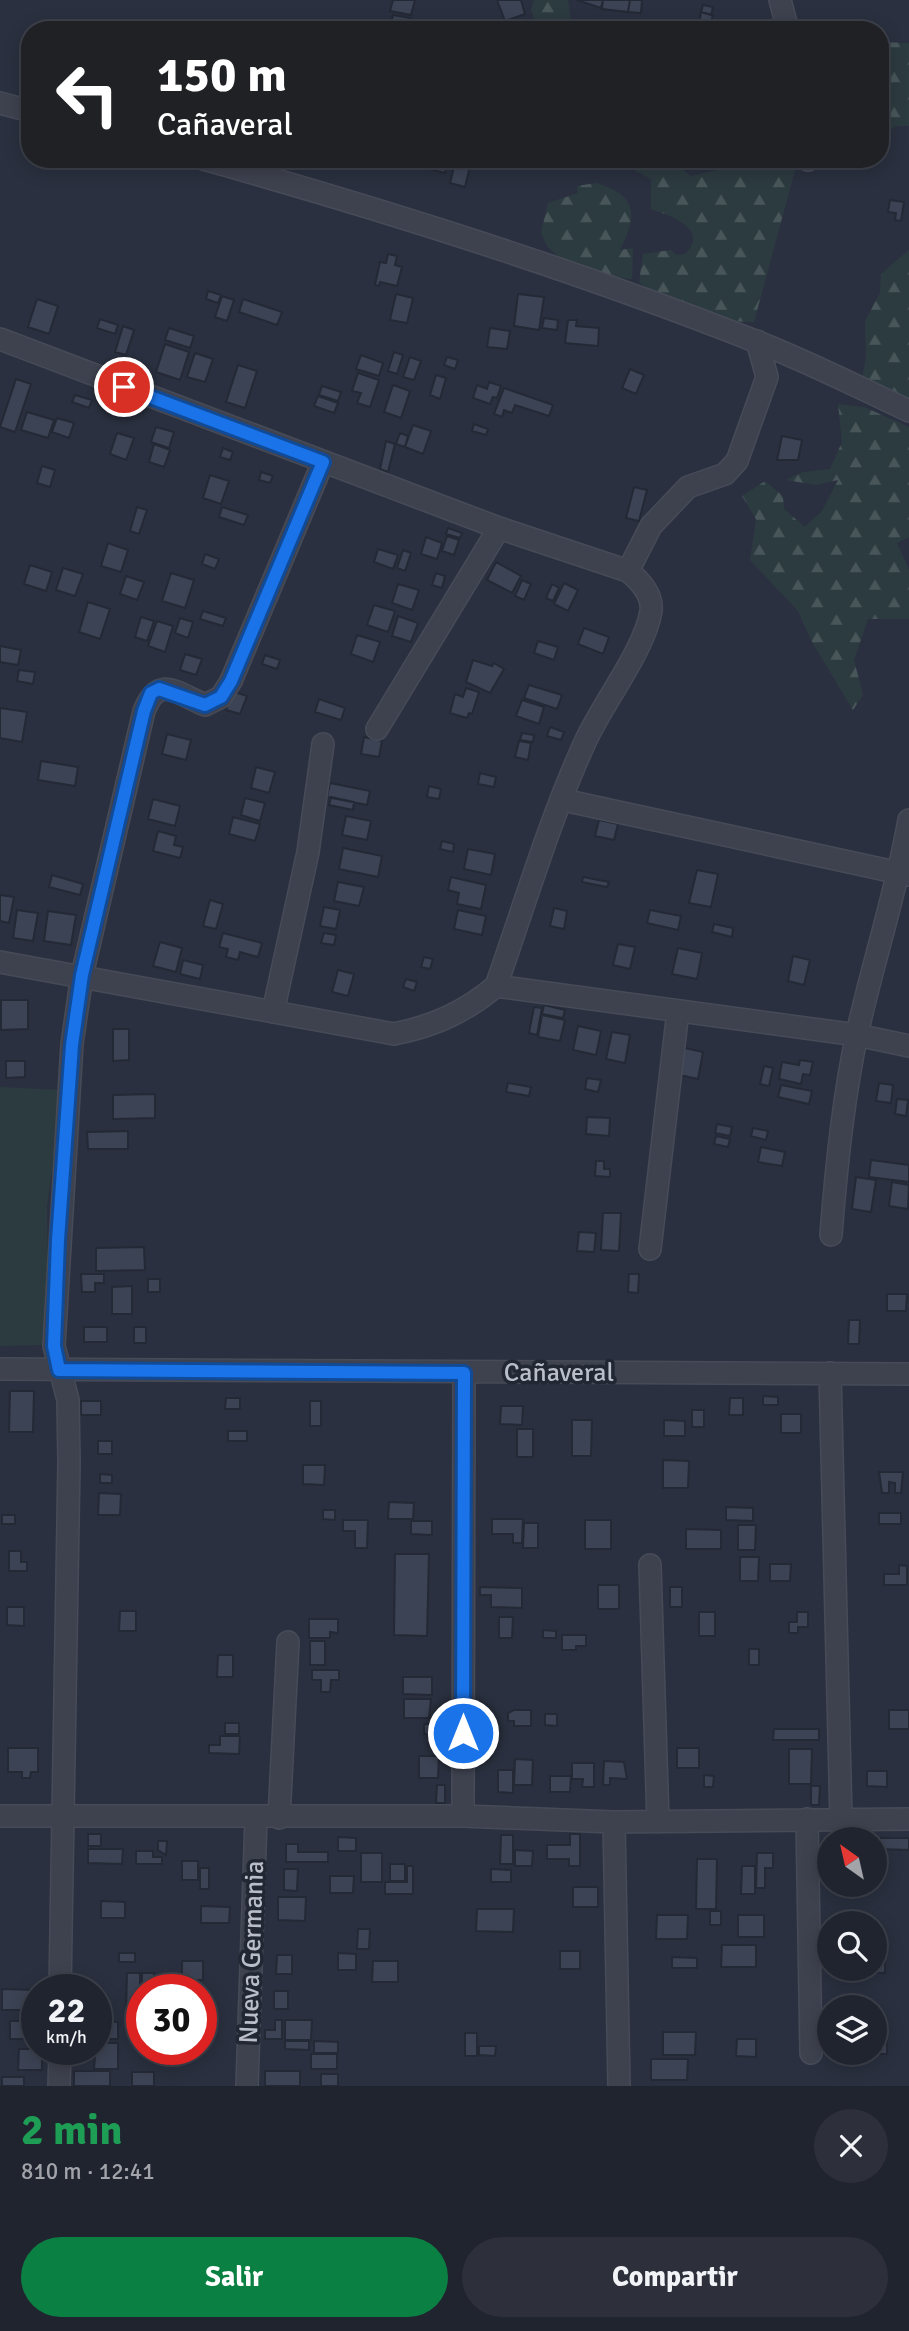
<!DOCTYPE html>
<html lang="es">
<meta charset="utf-8">
<style>
:root{--surface:#20242f;--page:#2d303b;--text:#f1f3f6;--muted:#a2a4aa;--line:#3d414b;--accent:#0b8043}
body{margin:0;font-family:Signika,sans-serif;background:var(--page);color:var(--text);height:100vh;display:flex;flex-direction:column;font-size:26px;white-space:nowrap}
*{box-sizing:border-box;margin:0}
p{font-size:23px;color:var(--muted)}
.icon{flex:none;width:38px;height:38px;fill:none;stroke:currentColor;stroke-width:2;stroke-linecap:round;stroke-linejoin:round}
.map{position:relative;height:2086px;overflow:hidden}
.details{display:flex;flex-direction:column;background:var(--surface);flex:1}
.details>*{flex:none}
.hud{position:absolute;left:21px;top:21px;width:868px;height:147px;border-radius:28px;box-shadow:0 4px 18px #0003,0 0 0 2px var(--line);background:#202124;color:#fff;overflow:hidden}
.needle{width:46px;rotate:326deg}
.fabs{position:absolute;left:817px;top:1827px;display:grid;gap:14px}
.fabs a{display:grid;place-items:center;width:70px;height:70px;border-radius:50%;background:var(--surface);box-shadow:0 4px 18px #0003,0 0 0 2px var(--line);font-size:35px}
.speed{position:absolute;left:21px;top:1974px;display:flex;gap:14px;font-size:35px;font-weight:700;text-align:center}
.speed>*{display:grid;place-content:center;width:91px;height:91px;border-radius:50%;background:var(--surface);box-shadow:0 4px 18px #0003,0 0 0 2px var(--line);line-height:1}
.speed small{font-size:18px;font-weight:400}
.speed .limit{border:10px solid #d22;background:#fff;color:#111}
.pin{position:absolute;display:grid;place-items:center;width:60px;height:60px;color:#fff;margin:-30px;border:4px solid #fff;border-radius:50%;box-shadow:0 2px 7px #0007}
.me{position:absolute;width:77px;margin:-38px;rotate:0deg;stroke-linejoin:round;filter:drop-shadow(0 0 5px #0008)}
.turn{display:flex;align-items:center;gap:24px;height:147px;padding:0 21px;font-size:32px}
.turn .icon{width:91px;height:91px;stroke-width:2.5}
.turn b{display:block;font-size:49px;line-height:60px}
.round{display:grid;place-items:center;flex:none;width:74px;height:74px;border-radius:37px;background:var(--page)}
.summary{display:flex;align-items:center;justify-content:space-between;height:119px;padding:0 21px}
h1{font-size:42px;font-weight:700;line-height:52px;color:#1e9e55}
.action{display:flex;gap:14px;margin-top:auto;padding:14px 21px}
.action a{flex:1;height:80px;border-radius:42px;background:var(--accent);color:#fff;font-size:28px;font-weight:700;line-height:80px;text-align:center}
.action a+a{background:var(--page);color:var(--text)}
.map>svg:first-child{display:block}
</style>
<div class="map">
<svg width="909" height="2086" viewBox="0 0 909 2086">
<defs>
<pattern id="forest-firs" width="22" height="20" patternUnits="userSpaceOnUse" patternTransform="scale(1.75)"><rect width="22" height="20" fill="#2c3b40"/><path d="M5 1l3.5 6h-7zM16 11l3.5 6h-7z" fill="#48565a"/></pattern>
</defs>
<rect width="100%" height="100%" fill="#2a303f"/>
<path fill="url(#forest-firs)" d="M534,0H568L572,30H552L559,21L538,27L531,10Z
M880,42L909,43V126H897L880,135Z
M607,159H667L691,176L761,160L798,159L754,322C713,323 671,307 639,282L643,254L671,250L676,255L685,254C711,229 669,215 651,209V179L619,162Z
M596,183C637,195 638,214 620,250L633,248L632,279L591,274L569,267L547,246L541,233L548,203L578,193L577,186Z
M909,250V406L861,384L866,357L865,321L880,293L881,274Z
M838,404L864,407L909,427V537L897,543L909,570V619H868L854,660L863,695L853,710L812,642L798,611L750,560L756,519L742,496L765,481L783,496L784,509L805,527L822,511L838,480L816,485L786,480L803,472L830,469L842,442Z"/>
<path fill="#2c3b40" d="M0,1087L63,1090L47,1207L49,1345L0,1346Z"/>
<path fill="#3c4354" stroke="#242936" stroke-width="2" d="M393,0H415L411,15L390,11Z
M497,0H521L525,14L505,21Z
M577,0H603L601,8Z
M603,0H630L628,12L602,9Z
M630,0H642L641,13L628,12Z
M703,5L713,7L711,15L701,12Z
M701,12L713,15L710,26L699,24Z
M393,15L410,18L408,30L390,29Z
M397,159H419L417,167L396,163Z
M427,159H449L445,173L425,168Z
M456,159L471,162L465,187L450,183Z
M890,200L904,202L901,221L895,220L896,213L888,212Z
M388,254L397,256L395,265L402,267L397,286L380,282L379,286L375,285L380,262L386,263Z
M208,291L221,295L218,303L206,299Z
M396,294L413,298L407,323L390,320Z
M518,294L544,297L539,330L514,326Z
M222,296L234,300L227,321L215,317Z
M37,299L58,306L49,334L28,327Z
M243,299L282,312L277,325L239,312Z
M544,318L558,320L557,330L542,328Z
M100,319L118,325L115,334L97,328Z
M568,320H577L576,326L599,328L598,346L565,343Z
M123,326L134,330L126,355L115,352Z
M169,328L194,336L190,348L165,340Z
M490,328L510,331L507,349L487,347Z
M165,344L189,352L180,380L156,372Z
M394,352L403,355L397,374L388,371Z
M195,353L213,359L205,382L187,377Z
M361,355L383,363L379,376L356,369Z
M410,357L421,361L414,380L403,377Z
M447,357L458,360L455,369L444,365Z
M238,365L257,371L245,408L226,402Z
M630,369L644,375L636,394L622,388Z
M358,373L379,380L370,407L357,403L361,393L352,391Z
M436,375L446,378L440,399L430,395Z
M16,379L31,384L15,432L0,427Z
M489,382L501,386L497,398L493,397L490,404L473,398L477,385L487,389Z
M393,385L410,391L401,418L384,412Z
M322,386L341,392L338,401L319,395Z
M504,388L553,405L549,416L515,405L512,413L504,410L502,417L494,414Z
M75,395L92,400L89,408L72,402Z
M318,396L338,403L334,413L314,406Z
M27,412L54,420L48,438L21,430Z
M57,418L74,423L69,438L52,432Z
M474,424L488,429L486,435L472,431Z
M413,425L431,431L423,454L405,447Z
M156,427L174,432L169,448L151,442Z
M117,433L134,438L126,460L110,454Z
M400,433L408,436L405,447L396,444Z
M782,436L802,440L798,460H777Z
M386,441L395,444L388,472L380,469Z
M154,444L170,450L164,467L149,462Z
M223,448L233,452L230,460L220,457Z
M42,466L55,470L50,487L37,483Z
M261,472L273,476L270,483L259,480Z
M210,475L229,481L221,504L203,498Z
M634,487L647,490L639,521L626,518Z
M137,507L147,510L139,534L130,531Z
M222,507L248,515L244,525L219,517Z
M448,528L462,533L460,538L446,534Z
M447,536L459,540L454,555L442,551Z
M426,537L442,543L437,559L421,554Z
M108,543L128,550L121,572L101,566Z
M378,549L398,555L393,569L374,562Z
M403,550L411,553L405,571L397,568Z
M205,554L219,559L215,569L202,564Z
M496,562L521,576L512,593L487,580Z
M30,565L52,572L46,591L24,584Z
M63,568L83,574L75,596L56,590Z
M171,573L194,580L185,608L162,601Z
M436,573L445,576L442,588L432,585Z
M126,576L144,582L137,600L120,594Z
M522,580L531,584L524,600L515,596Z
M564,583L578,590L568,611L554,604Z
M398,584L419,590L412,610L392,603Z
M552,584L559,588L553,601L546,598Z
M88,602L110,609L100,639L79,632Z
M374,605L395,611L388,632L367,625Z
M203,611L226,618L223,626L200,619Z
M398,616L418,623L411,642L392,636Z
M141,617L154,621L147,641L135,637Z
M180,618L193,622L188,638L175,633Z
M157,621L173,626L165,652L148,646Z
M584,628L609,637L603,654L578,644Z
M357,635L380,642L373,662L351,654Z
M538,641L558,647L554,660L534,653Z
M0,646L21,650L18,665L0,662Z
M185,654L202,659L196,675L180,670Z
M265,655L280,660L277,669L262,664Z
M473,660L492,666L494,663L504,669L490,693L466,682Z
M19,670L35,672L33,684L17,681Z
M529,685L562,695L557,709L524,698Z
M466,688L479,692L472,714L469,713L467,718L450,713L455,694L463,697Z
M232,691L247,696L240,714L226,710Z
M319,699L345,708L341,720L315,712Z
M522,700L544,707L539,724L516,716Z
M0,708L27,712L22,742L0,738Z
M550,727L564,732L561,740L547,736Z
M522,733L534,735L533,742L520,740Z
M167,734L191,740L186,760L162,754Z
M364,737L382,741L379,757L361,754Z
M519,741L531,743L528,760L515,757Z
M41,761L78,767L75,786L38,780Z
M256,767L275,772L269,793L251,788Z
M480,773L496,777L494,787L478,784Z
M330,783L370,791L367,805L327,797Z
M429,786L441,789L439,799L427,797Z
M331,797L354,802L353,810L329,805Z
M245,798L265,803L260,821L241,815Z
M153,799L180,806L175,826L148,819Z
M346,816L371,821L367,840L342,835Z
M233,817L260,824L255,841L229,834Z
M599,820L618,824L614,840L595,836Z
M158,831L176,836L174,845L183,847L180,858L153,851Z
M442,841L454,844L453,852L440,849Z
M343,848L382,856L378,877L339,869Z
M468,849L495,854L491,875L464,869Z
M697,870L718,874L711,907L689,903Z
M52,875L83,884L80,895L49,887Z
M451,877L486,885L481,909L457,904L459,893L448,890Z
M583,877L609,882L607,887L582,882Z
M338,882L364,887L359,906L334,901Z
M0,895L14,897L9,923L0,921Z
M210,900L223,904L216,929L203,926Z
M324,907L340,910L336,929L320,926Z
M554,908L567,911L564,929L550,926Z
M17,910L38,913L33,941L13,938Z
M458,910L486,916L482,935L454,929Z
M650,910L681,916L678,930L647,923Z
M48,911L76,915L71,945L44,941Z
M714,924L733,928L732,937L712,932Z
M223,933L262,943L258,957L240,952L238,960L226,957L228,949L219,947Z
M324,933L336,935L334,945L321,943Z
M160,942L182,948L176,972L153,966Z
M618,944L635,947L630,969L613,965Z
M678,948L702,953L697,979L672,974Z
M793,956L810,960L804,985L788,981Z
M424,957L433,959L430,969L421,967Z
M183,960L203,965L200,979L180,974Z
M338,970L354,974L348,996L332,992Z
M406,979L417,982L414,991L403,987Z
M1,1000H28V1029L1,1030Z
M544,1005L565,1010L563,1018L542,1014Z
M534,1007L542,1008L537,1035L529,1033Z
M542,1015L565,1020L560,1041L538,1037Z
M578,1026L601,1031L596,1055L573,1050Z
M113,1029H129V1060L113,1061Z
M612,1032L630,1035L625,1063L606,1059Z
M685,1048L703,1052L698,1079L679,1075Z
M800,1060L813,1062L810,1075L803,1074L801,1084L779,1079L782,1062L799,1065Z
M6,1061H25V1077L6,1078Z
M764,1066L773,1068L769,1086L760,1084Z
M587,1078L601,1080L598,1092L585,1089Z
M508,1083L531,1087L529,1096L506,1092Z
M879,1083L893,1085L891,1103L876,1101Z
M781,1085L812,1091L809,1104L778,1097Z
M155,1094V1118L113,1119V1095Z
M897,1099L908,1100L906,1116L895,1114Z
M587,1117L610,1118L609,1136L586,1134Z
M717,1124L732,1127L730,1136L715,1133Z
M753,1128L768,1131L766,1140L751,1136Z
M128,1131V1149H88L87,1132Z
M716,1136L730,1139L728,1147L714,1144Z
M761,1147L785,1152L782,1166L758,1162Z
M871,1160L909,1165V1182L869,1177Z
M596,1161H604V1169H610V1177L595,1176Z
M856,1177L876,1180L871,1212L852,1209Z
M892,1182L909,1185L908,1209L889,1206Z
M603,1213H621L619,1251L601,1250Z
M579,1232L596,1233L594,1252L577,1251Z
M144,1247L145,1270L96,1271V1248Z
M81,1274H104V1283H95V1292H82Z
M629,1274H639L638,1293L628,1292Z
M148,1279H160V1292H148Z
M132,1286V1314H112V1287Z
M887,1294H907L906,1311H887Z
M849,1320H860L859,1344H848Z
M84,1327H107V1342H84Z
M134,1327H146V1343H134Z
M10,1391H34L33,1432H9Z
M763,1396L778,1397V1405H763Z
M226,1398H240V1409H225Z
M730,1398H743V1415H729Z
M81,1401H101V1415H81Z
M310,1401H321V1426H310Z
M501,1406H523L522,1425L500,1424Z
M692,1410H704V1427H692Z
M781,1414H801V1433H781Z
M572,1420H592L591,1456H572Z
M664,1420L685,1421V1436H664Z
M517,1429H533V1457H517Z
M228,1431H247V1441H228Z
M98,1441H112V1454H98Z
M663,1460L689,1461L688,1488H663Z
M303,1465H325L324,1485L303,1484Z
M879,1472H903L901,1493H895V1483L889,1482V1493H882Z
M100,1474L112,1475V1483H100Z
M99,1493L121,1494L120,1515H98Z
M389,1502L414,1503L413,1519H388Z
M726,1507L753,1508V1521L726,1520Z
M323,1510H335V1520L323,1519Z
M879,1513H901V1524H879Z
M2,1515H15V1524H2Z
M492,1519H523L522,1543H513V1534H492Z
M343,1520H368L367,1548H355V1531H343Z
M585,1520H611V1549H585Z
M411,1521H432V1535L411,1534Z
M524,1523H538V1548H523Z
M738,1525H756L755,1550H738Z
M686,1529L721,1530V1549H686Z
M9,1551H21V1562H27V1571H9Z
M395,1554H429L427,1636L394,1635Z
M740,1557H759L758,1581H740Z
M770,1564H791L790,1581H770Z
M899,1565L907,1566V1585H884V1574H899Z
M598,1585H619V1609H598Z
M480,1587L522,1588V1608L491,1607V1595H480Z
M670,1587H682V1607H670Z
M7,1607H24V1626L7,1625Z
M120,1611H136V1631H119Z
M699,1612H715V1636H699Z
M797,1612H808V1627H798V1633H789V1622H797Z
M499,1617H513L512,1638H499Z
M309,1619H338V1633L330,1632V1638H309Z
M543,1630L556,1631V1638H543Z
M562,1635H586V1646H576V1650H562Z
M310,1641H325V1665H310Z
M749,1649H759V1665H749Z
M218,1655H233V1677H217Z
M312,1670H339V1680H331L330,1692H321V1680H312Z
M403,1677H432V1695L403,1694Z
M404,1699H431L429,1718H404Z
M514,1710H531V1726H514V1721H508V1713Z
M889,1710H909V1729H889Z
M545,1714H557V1726L545,1725Z
M225,1723H239V1734H225Z
M424,1724H432V1734H424Z
M774,1729H819V1740H773Z
M220,1736H240L239,1754L209,1753V1745H220Z
M8,1748H38V1772H31L30,1778H22V1772H8Z
M677,1748H699V1768H677Z
M789,1749H812L811,1784H789Z
M419,1756H439L438,1778H419Z
M515,1759L533,1760L532,1785H514Z
M604,1761L624,1762L627,1779L610,1778V1785H603Z
M572,1763H594V1787H582L583,1779H572Z
M498,1770H513V1793L498,1792Z
M867,1771H887V1787L867,1786Z
M704,1775L714,1776L713,1787H704Z
M550,1776H571L570,1792H550Z
M437,1785H445V1803H436Z
M811,1786H820L819,1805H811Z
M88,1834H101V1846H88Z
M570,1834H580V1866H569V1859H547V1845H570Z
M501,1835H513V1864H500Z
M338,1837L356,1838V1851H338Z
M877,1838H909V1850L877,1849Z
M158,1841H167L166,1855L158,1850Z
M286,1844H298V1852H328V1862H286Z
M88,1849H123L122,1864L88,1863Z
M515,1850L533,1851L532,1866H515Z
M136,1851H153V1857H162V1864H136Z
M361,1853H382V1882H361Z
M757,1853H773V1868H765V1888H756Z
M697,1859H717L716,1909H696Z
M182,1861H198V1880H182Z
M390,1864H405V1881H390Z
M407,1866H413V1894H385V1882H407Z
M742,1866H755V1894H741Z
M200,1868H209V1889H200Z
M284,1869H298L297,1891L284,1890Z
M491,1869L511,1870V1882H491Z
M330,1876H354L353,1893H330Z
M573,1887H598V1907H573Z
M278,1897H306L305,1921L278,1920Z
M101,1901L125,1902V1918H101Z
M201,1906L230,1907L229,1923H201Z
M477,1909H514L513,1932L476,1931Z
M710,1911H721V1925H710Z
M657,1915H688L687,1939H656Z
M738,1915H764V1937H738Z
M358,1929H370L369,1949H357Z
M722,1945H756V1967H721Z
M560,1951H580V1969H560Z
M875,1951H885V1973L861,1972V1969H875Z
M119,1953H135V1962H119Z
M338,1953L356,1954V1970H338Z
M277,1955H292V1974H276Z
M672,1957L697,1958V1968H672Z
M182,1961H203V1980H182Z
M373,1961H398V1982H372Z
M127,1973H140V2011H126Z
M142,1973H154V1983H142Z
M2,1989L35,1990V2010H2Z
M274,1991H288V2009H274Z
M275,2020H282V2039H265V2030H275Z
M285,2020H312L311,2040H285Z
M10,2021H37V2039H10Z
M96,2021L118,2022V2039H96Z
M663,2032H696L695,2055H663Z
M465,2033H477V2056H465Z
M737,2039H756V2057L736,2056Z
M875,2039H887V2054H848L875,2053Z
M285,2041H309V2050L285,2049Z
M314,2041L338,2042V2053H314Z
M96,2043H118V2069H94Z
M479,2046H496L495,2056L479,2055Z
M19,2049H42V2070H18Z
M311,2054H337V2069H311Z
M651,2059H688L687,2080H651Z
M74,2071H110V2086H74Z
M265,2071H300V2086H265Z
M132,2072H154V2086H132Z
M321,2074H338V2086H321Z
M2,2077H24V2086H2Z"/>
<g fill="none" stroke-linecap="round" stroke-linejoin="round">
<defs>
<path id="minor" d="M780,0L788,30
M0,103L30,111
M203,159C389,211 575,270 755,341C807,361 858,387 909,411
M808,160V159
M0,339L499,528L628,571C640,581 653,594 651,611C645,649 603,703 586,740C550,818 525,904 496,986C465,1012 434,1026 394,1034L0,962
M628,571L651,526L688,487L725,474L737,461L767,377L757,341
M377,729L499,528
M563,800L909,875
M496,986L857,1035L909,1046
M273,1012L308,852L323,744
M831,1235C836,1169 843,1099 857,1034C873,962 896,893 909,820
M650,1249L678,1011
M0,1369L909,1374
M830,1373L841,1819
M650,1565L658,1822
M0,1816H463L614,1822L909,1819
M463,1816L464,1373
M279,1818L288,1642
M807,1819L811,2053
M614,1822L619,2086
M60,1990L69,1463L68,1400L54,1346L72,1044L82,975L144,711C159,674 176,693 205,705L221,697L231,681L323,462
M59,2086L60,2049
M247,2086L256,1818"/>
</defs>
<use href="#minor" stroke="#474b58" stroke-width="24"/>
<use href="#minor" stroke="#3e424f" stroke-width="21"/>
</g>
<g fill="none" stroke-linecap="round" stroke-linejoin="round">
<defs>
<path id="route" d="M124,387L323,462L231,681L221,697L205,705L159,689L151,693L144,711L82,975L72,1045L58,1240L54,1346L59,1370L464,1373L463,1733"/>
</defs>
<use href="#route" stroke="#114b97" stroke-width="18"/>
<use href="#route" stroke="#1a73e8" stroke-width="12"/>
</g>
<g text-anchor="middle" dominant-baseline="central" stroke-width="7" stroke-linejoin="round" paint-order="stroke">
<g font-size="26" fill="#babec9" stroke="#222734">
<text x="559" y="1373">Cañaveral</text>
<text transform="translate(252 1952) rotate(-88)">Nueva Germania</text>
</g>
</g>
</svg>
<div class="fabs">
<a><svg class="needle" viewBox="-14 -14 28 28"><path d="M0-13l5 13h-10z" fill="#e53935"/><path d="M0 13l5-13h-10z" fill="#a2a4aa"/></svg></a>
<a><svg class="icon" aria-label="search" viewBox="0 0 24 24"><circle cx="10" cy="10" r="6"/><path d="M15 15l6 6"/></svg></a>
<a><svg class="icon" aria-label="layers" viewBox="0 0 24 24"><path d="M12 4l9 5-9 5-9-5zM3 14l9 5 9-5"/></svg></a>
</div>
<div class="speed"><div>22<small>km/h</small></div><div class="limit">30</div></div>
<div class="pin" style="left:124px;top:387px;background:#d93025"><svg class="icon" aria-label="arrive" viewBox="0 0 24 24"><path d="M6 21V4h12l-3 4 3 4H6"/></svg></div>
<svg class="me" style="left:463px;top:1733px" viewBox="-20 -20 40 40"><circle r="17" fill="#1a73e8" stroke="#fff" stroke-width="3"/><path d="M0-11L8 9 0 5-8 9z" fill="#fff"/></svg>
<div class="hud">
<div class="turn"><svg class="icon" aria-label="left" viewBox="0 0 24 24"><path d="M17 20v-9H6M10 6l-5 5 5 5"/></svg><div><b>150 m</b>Cañaveral</div></div>
</div>
</div>
<section class="details">
<div class="summary"><div><h1>2 min</h1><p>810 m · 12:41</p></div><a class="round"><svg class="icon" aria-label="close" viewBox="0 0 24 24"><path d="M6 6l12 12M18 6L6 18"/></svg></a></div>
<div class="action"><a>Salir</a><a>Compartir</a></div>
</section>
